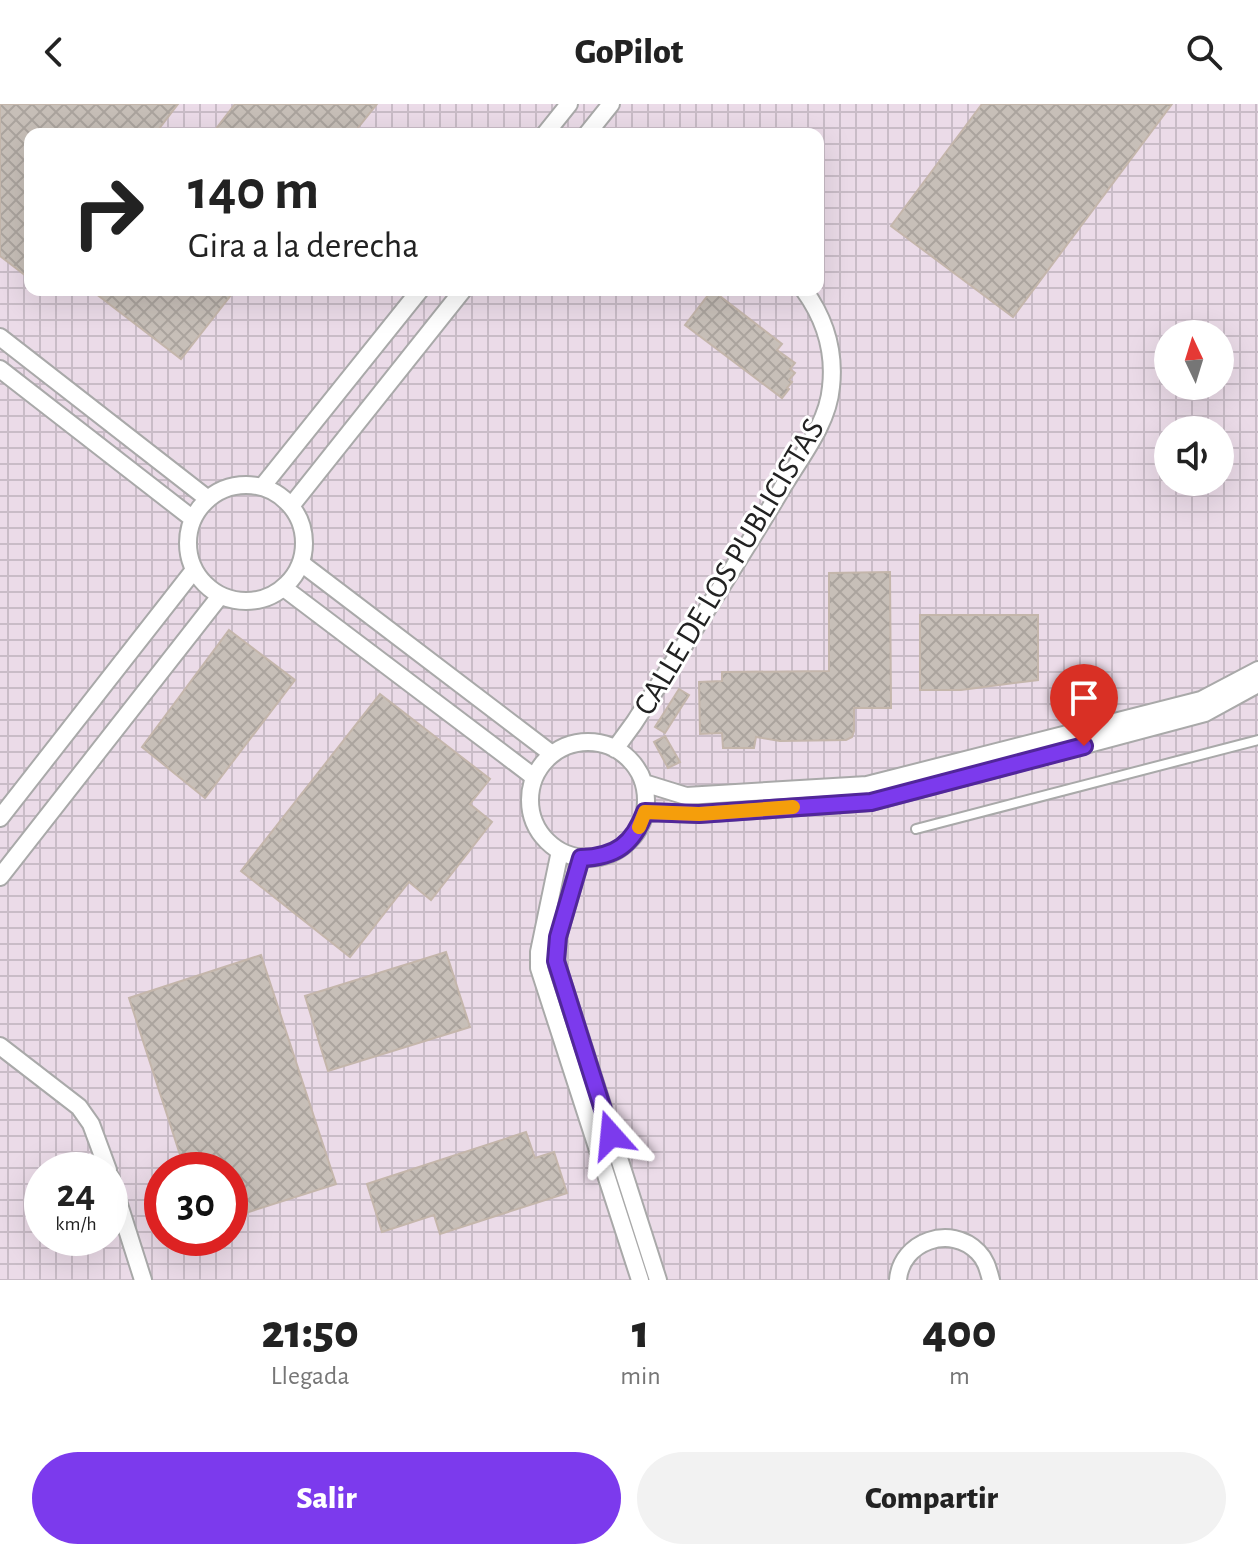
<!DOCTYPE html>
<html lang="es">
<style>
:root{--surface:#fff;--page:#f2f2f2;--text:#222;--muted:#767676;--accent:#7c3aed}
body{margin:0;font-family:"Alegreya Sans",sans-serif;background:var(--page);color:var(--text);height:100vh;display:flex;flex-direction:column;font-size:30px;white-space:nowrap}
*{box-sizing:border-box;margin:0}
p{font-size:26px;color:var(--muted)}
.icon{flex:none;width:44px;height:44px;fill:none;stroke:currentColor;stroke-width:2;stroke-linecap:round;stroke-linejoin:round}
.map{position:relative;height:1176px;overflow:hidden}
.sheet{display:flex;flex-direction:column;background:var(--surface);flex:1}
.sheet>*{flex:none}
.hud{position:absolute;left:24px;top:24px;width:800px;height:168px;border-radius:16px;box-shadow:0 8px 32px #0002;background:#fff;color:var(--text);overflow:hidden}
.needle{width:52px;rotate:356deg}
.tools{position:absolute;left:1154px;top:216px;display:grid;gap:16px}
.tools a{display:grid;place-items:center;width:80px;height:80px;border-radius:50%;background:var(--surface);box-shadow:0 8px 32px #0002;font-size:40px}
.speed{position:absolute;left:24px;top:1048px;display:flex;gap:16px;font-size:40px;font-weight:700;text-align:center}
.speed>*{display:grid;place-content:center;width:104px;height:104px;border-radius:50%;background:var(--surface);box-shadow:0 8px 32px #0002;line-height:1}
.speed small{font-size:20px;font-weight:400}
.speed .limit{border:12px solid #d22;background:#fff;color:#111}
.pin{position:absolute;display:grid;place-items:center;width:68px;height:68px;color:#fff;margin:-82px -34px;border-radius:50% 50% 50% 0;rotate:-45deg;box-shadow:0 0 8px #0007}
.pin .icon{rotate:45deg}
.me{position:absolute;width:88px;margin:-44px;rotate:342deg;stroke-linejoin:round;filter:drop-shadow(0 0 6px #0008)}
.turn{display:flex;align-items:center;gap:28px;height:168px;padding:0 32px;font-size:36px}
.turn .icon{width:104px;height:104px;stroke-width:2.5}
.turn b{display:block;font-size:56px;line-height:68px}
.eta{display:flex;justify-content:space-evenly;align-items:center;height:136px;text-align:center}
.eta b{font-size:48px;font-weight:800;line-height:56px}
.button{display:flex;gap:16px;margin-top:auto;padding:16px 32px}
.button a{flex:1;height:92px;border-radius:48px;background:var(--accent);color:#fff;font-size:32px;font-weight:800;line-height:92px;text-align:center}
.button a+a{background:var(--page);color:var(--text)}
header{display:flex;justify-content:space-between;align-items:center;height:104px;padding:0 32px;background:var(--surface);font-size:36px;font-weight:800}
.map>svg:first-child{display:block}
</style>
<header><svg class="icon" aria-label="back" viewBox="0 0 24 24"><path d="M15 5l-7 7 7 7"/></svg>GoPilot<svg class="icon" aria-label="search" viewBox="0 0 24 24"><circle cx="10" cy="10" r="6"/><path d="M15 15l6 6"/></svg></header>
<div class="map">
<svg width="1258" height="1176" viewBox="0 0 1258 1176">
<defs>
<pattern id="industrial-grid" width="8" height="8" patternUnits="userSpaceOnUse" patternTransform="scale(2)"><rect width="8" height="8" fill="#ebdbe8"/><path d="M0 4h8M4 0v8" fill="none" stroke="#c9bcc7"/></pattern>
<pattern id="building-cross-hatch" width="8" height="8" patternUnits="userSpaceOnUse" patternTransform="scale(2)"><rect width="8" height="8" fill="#c7bfb8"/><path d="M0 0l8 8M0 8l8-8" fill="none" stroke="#aba49e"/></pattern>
</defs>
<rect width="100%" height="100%" fill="#f2efe9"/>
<path fill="url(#industrial-grid)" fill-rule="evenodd" d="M0,0H1258V1176H0ZM30,30H818V186H30ZM1168,230H1220V282H1168ZM1168,326H1220V378H1168ZM42,1066H110V1134H42ZM162,1066H230V1134H162Z"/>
<path fill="url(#building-cross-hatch)" stroke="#c4b6ab" stroke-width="2" d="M0,0H178L155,30H30V175L0,152Z
M235,0H377L353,30H212Z
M982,0H1172L1013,213L891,122Z
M91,186H235L181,255Z
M712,186L782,240L777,246L795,259L790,265L795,269L789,276L792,278L787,284L789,285L782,294L685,221Z
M890,468L891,604H854V627L852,633L846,636L780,637L756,633L754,644H723L722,629L700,630L699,578L722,577V568L829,567V469Z
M920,511H1038V576L961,586H920Z
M229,526L295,576L205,694L142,643Z
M679,585L689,591L665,629L655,623Z
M380,590L490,675L470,700L492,718L431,796L409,778L350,853L241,767Z
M665,632L680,658L668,664L654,638Z
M446,848L470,923L328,967L305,892Z
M261,851L336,1080L230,1114V1066H185L129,894Z
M526,1028L535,1054L554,1048L567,1089L440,1130L434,1111L382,1128L367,1080Z"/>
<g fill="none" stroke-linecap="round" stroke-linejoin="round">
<defs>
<path id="service" d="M916,725L1258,636"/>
<path id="minor" d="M545,30L569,0
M587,30L611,0
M0,233L208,395
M0,265L193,415
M188 439a58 58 0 1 1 116 0a58 58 0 1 1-116 0Z
M262,383L420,186
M291,402L463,186
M301,459L552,650
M284,484L534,673
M530 696a58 58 0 1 1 116 0a58 58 0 1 1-116 0Z
M615,645L634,619C685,540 736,462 784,381C802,351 828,319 831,283C835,247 825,215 804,186
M644,679L686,692L867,681L1201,596L1258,566
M645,708L699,710L871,698L1205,609L1258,580
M0,714L194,466
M560,747L539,848V864L640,1176
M581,754L558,833L556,857L658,1176
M0,773L220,492
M0,942L79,1003L91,1020L108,1066
M110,1072L143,1176
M898,1176C901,1137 951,1120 978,1148C986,1156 988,1165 991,1176"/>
</defs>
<use href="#service" stroke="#a9a9a9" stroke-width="12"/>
<use href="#minor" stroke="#a9a9a9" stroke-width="20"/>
<use href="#service" stroke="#fff" stroke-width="8"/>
<use href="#minor" stroke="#fff" stroke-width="16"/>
</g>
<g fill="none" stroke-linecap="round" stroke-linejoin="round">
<defs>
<path id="route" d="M611,1031L556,857L558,833L581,754C616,753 633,740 645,708L699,710L871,698L1084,642"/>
</defs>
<use href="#route" stroke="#51269a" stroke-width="20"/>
<use href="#route" stroke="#7c3aed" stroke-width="14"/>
<path stroke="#f59e0b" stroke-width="14" d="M639,723L645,708L699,710L793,703"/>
</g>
<g text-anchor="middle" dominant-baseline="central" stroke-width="6" stroke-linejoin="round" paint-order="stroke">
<g font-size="32" fill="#222" stroke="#fff">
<text transform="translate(729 463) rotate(-59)">CALLE DE LOS PUBLICISTAS</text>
</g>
</g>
</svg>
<div class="tools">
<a><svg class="needle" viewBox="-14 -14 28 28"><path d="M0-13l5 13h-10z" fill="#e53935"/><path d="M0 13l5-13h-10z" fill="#767676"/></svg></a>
<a><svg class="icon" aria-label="sound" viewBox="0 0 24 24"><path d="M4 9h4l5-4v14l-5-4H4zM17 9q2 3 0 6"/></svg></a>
</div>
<div class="speed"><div>24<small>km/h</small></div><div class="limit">30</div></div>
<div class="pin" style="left:1084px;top:642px;background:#d93025"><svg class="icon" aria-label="arrive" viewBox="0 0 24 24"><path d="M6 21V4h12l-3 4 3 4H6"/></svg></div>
<svg class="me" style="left:611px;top:1031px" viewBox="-20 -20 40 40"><path d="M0-17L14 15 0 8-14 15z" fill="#7c3aed" stroke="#fff" stroke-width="4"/></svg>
<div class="hud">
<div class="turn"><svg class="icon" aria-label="right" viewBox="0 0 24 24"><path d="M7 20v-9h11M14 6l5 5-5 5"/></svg><div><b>140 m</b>Gira a la derecha</div></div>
</div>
</div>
<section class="sheet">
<div class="eta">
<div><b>21:50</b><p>Llegada</p></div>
<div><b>1</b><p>min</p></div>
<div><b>400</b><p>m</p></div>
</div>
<div class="button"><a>Salir</a><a>Compartir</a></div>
</section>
